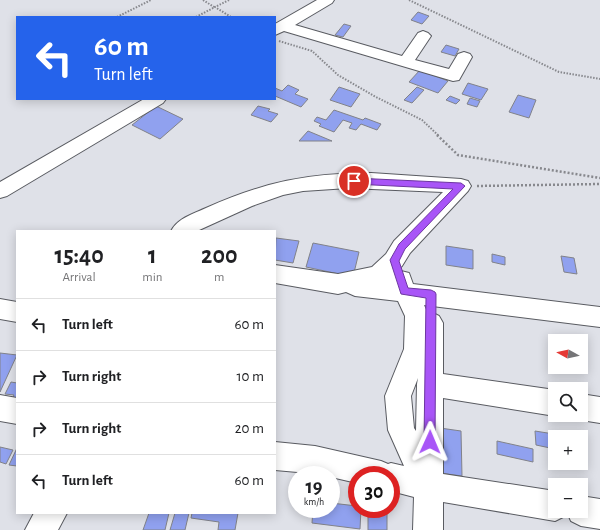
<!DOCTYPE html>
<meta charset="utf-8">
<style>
:root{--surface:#fff;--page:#f2f2f2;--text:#202124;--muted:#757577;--line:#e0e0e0}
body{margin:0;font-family:"Alegreya Sans",sans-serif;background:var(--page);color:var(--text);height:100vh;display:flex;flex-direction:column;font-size:15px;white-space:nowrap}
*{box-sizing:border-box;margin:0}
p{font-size:13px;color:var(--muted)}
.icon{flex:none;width:22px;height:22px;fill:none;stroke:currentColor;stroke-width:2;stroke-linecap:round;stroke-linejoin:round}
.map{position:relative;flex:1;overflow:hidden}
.panel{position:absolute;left:16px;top:230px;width:260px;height:284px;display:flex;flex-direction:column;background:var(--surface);border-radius:0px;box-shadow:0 2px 10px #0003}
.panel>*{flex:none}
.banner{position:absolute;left:16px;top:16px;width:260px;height:84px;border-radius:0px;box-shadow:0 2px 10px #0003;background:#2563eb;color:#fff;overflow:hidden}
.needle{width:26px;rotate:278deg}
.controls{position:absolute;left:548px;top:334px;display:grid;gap:8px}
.controls a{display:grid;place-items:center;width:40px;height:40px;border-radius:0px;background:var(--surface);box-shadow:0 2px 10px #0003;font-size:20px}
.speed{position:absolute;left:288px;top:466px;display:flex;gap:8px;font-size:20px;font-weight:700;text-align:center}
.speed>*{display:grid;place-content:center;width:52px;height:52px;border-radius:50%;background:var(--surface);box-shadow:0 2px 10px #0003;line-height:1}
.speed small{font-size:10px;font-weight:400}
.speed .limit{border:6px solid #d22;background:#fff;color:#111}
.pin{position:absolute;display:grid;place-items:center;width:34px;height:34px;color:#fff;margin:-17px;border:2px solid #fff;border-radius:50%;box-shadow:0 1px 4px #0007}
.me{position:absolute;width:44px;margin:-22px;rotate:1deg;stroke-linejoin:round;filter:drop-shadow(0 0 3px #0008)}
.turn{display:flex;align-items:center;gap:14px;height:84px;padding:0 12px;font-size:18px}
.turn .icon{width:52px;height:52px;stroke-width:2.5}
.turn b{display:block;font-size:28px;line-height:34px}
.eta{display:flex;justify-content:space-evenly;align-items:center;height:68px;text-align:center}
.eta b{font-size:24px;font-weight:600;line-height:28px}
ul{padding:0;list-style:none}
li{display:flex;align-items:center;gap:12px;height:52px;padding:0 12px;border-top:1px solid var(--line)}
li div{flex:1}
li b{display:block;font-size:15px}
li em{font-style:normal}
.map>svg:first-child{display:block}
</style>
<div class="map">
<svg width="600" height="530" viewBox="0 0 600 530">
<rect width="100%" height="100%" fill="#dfe1e8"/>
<path fill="#90a1ef" stroke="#818289" d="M418,12L429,16L422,24L411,20Z
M344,24L351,26L343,37L335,35Z
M446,45L459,49L455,56L441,52Z
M420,70L448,81L438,93L409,82Z
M468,83L488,89L481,100L462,94Z
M288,85L299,90L295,94L308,99L301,107L275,96V88L282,91Z
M339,87L360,94L351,107L330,100Z
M417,87L424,90L412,103L404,100Z
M518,95L536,100L529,118L509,112Z
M450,96L460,100L456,104L446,100Z
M470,98L480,101L477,107L467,104Z
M156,106L183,119L160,139L132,125Z
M258,106L270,109L268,111L278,114L271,122L251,115Z
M334,110L363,120L365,118L381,124L377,130L361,124L356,130L349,128L352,123L343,120L334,132L319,126L321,124L314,121L317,117L326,120Z
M308,131L332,141H299Z
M276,238L299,241L293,263L275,260Z
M313,243L359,252L353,277L306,267Z
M446,246L473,250V269L446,265Z
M492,254L505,257V265L492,262Z
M561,256L574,258L577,274L564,272Z
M0,353L17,355L0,392Z
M11,382L17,383V400L12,399L14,395L5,394Z
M440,428L461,431L462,476L440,473Z
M535,431L560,435V437H555V449L536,445Z
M497,441L533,449V462L497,454Z
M0,447L13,450L6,464L0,462Z
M17,448V466L9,465Z
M331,503L357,506V509H361L360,529L312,523L313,509H331Z
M368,509H387V530H368Z
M149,513H169L165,530H143Z
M175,513H189L185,530H170Z
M192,513H238L235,530H218L219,522L191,518Z"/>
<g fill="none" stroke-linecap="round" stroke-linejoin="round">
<defs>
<path id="minor" d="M317,0H334L332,3L295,25L402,56L418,33L423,31L428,33L431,36L415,60L449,69L458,54L464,52L470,54L472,57L459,80L453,81L284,31L275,35V24Z
M144,99H166L163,103L7,196L0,198V182Z
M371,173L461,179L468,181L471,186L468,191L410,253L402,266L395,272L401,271L409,273L413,284L600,307V327L424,305L428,314L431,312L439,316L443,323V374L555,390V415H557L555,416L443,398V474L555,491V511H581V496L600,499V529L581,526L571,521L567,512L565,516L555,521L443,502V530H413L414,497L391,491V475H357V483L331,477V475L275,470V442L315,446L381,461L388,464L391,463L404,466L388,430L385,396L404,349L405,316L398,301L355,296L346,292L338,294L275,283V265L338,274L372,267L386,254L394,241L443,192L348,188L303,191L283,195L252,206L197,231H171C178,218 193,214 206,208C264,182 308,173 371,173ZM418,378L417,384L416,431L414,428L411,396Z
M0,299L17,302V322L0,319Z
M581,394L600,397V423L581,420L572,416L571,415H581Z
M0,395L17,398V424L0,421Z
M34,513H67L58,530H25Z"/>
</defs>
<use href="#minor" stroke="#595b61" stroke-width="2"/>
<path stroke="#87888d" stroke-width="2" stroke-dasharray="1.5 1.5" stroke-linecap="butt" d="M203,0L214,7
M229,0L215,7L231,17
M409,0L559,72L600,79
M117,17L151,0
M196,17L215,7
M279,41L312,51L338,75L374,96L422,120L439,136"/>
<path stroke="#87888d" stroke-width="2.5" stroke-dasharray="2 2" stroke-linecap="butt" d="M437,135L458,155L600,178
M477,186L600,184"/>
<use href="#minor" fill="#fff" fill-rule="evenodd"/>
</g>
<path fill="#a855f7" stroke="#6d37a1" d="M354,178L461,183L465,186L405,249L399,261L408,288L431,290L435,292L436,294L435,442L433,446L430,448L426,446L424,442L426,298L401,294L390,260L399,244L453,189L354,184L349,181Z"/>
</svg>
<div class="controls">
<a><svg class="needle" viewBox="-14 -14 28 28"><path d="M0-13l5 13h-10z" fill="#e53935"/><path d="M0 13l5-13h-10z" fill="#757577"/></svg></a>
<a><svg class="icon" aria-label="search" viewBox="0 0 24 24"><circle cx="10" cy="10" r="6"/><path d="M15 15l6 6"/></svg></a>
<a>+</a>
<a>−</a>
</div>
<div class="speed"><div>19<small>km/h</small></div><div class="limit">30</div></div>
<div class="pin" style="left:354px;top:181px;background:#d93025"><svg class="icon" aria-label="arrive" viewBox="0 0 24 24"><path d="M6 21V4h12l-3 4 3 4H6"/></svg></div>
<svg class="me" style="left:430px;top:442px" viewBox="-20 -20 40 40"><path d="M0-17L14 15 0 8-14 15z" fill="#a855f7" stroke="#fff" stroke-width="4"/></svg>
<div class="banner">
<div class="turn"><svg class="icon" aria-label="left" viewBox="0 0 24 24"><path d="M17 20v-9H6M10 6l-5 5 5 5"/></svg><div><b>60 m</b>Turn left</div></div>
</div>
<section class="panel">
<div class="eta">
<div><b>15:40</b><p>Arrival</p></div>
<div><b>1</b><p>min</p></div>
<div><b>200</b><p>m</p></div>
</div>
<ul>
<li><svg class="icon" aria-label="left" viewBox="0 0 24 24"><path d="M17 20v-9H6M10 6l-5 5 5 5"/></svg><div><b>Turn left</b></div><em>60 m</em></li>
<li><svg class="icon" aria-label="right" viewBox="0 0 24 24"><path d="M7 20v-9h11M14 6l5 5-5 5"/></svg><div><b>Turn right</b></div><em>10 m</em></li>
<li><svg class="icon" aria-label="right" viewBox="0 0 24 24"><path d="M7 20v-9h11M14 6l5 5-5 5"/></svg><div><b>Turn right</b></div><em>20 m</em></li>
<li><svg class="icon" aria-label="left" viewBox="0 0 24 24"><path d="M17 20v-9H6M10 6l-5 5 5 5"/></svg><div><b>Turn left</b></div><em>60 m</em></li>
</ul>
</section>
</div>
